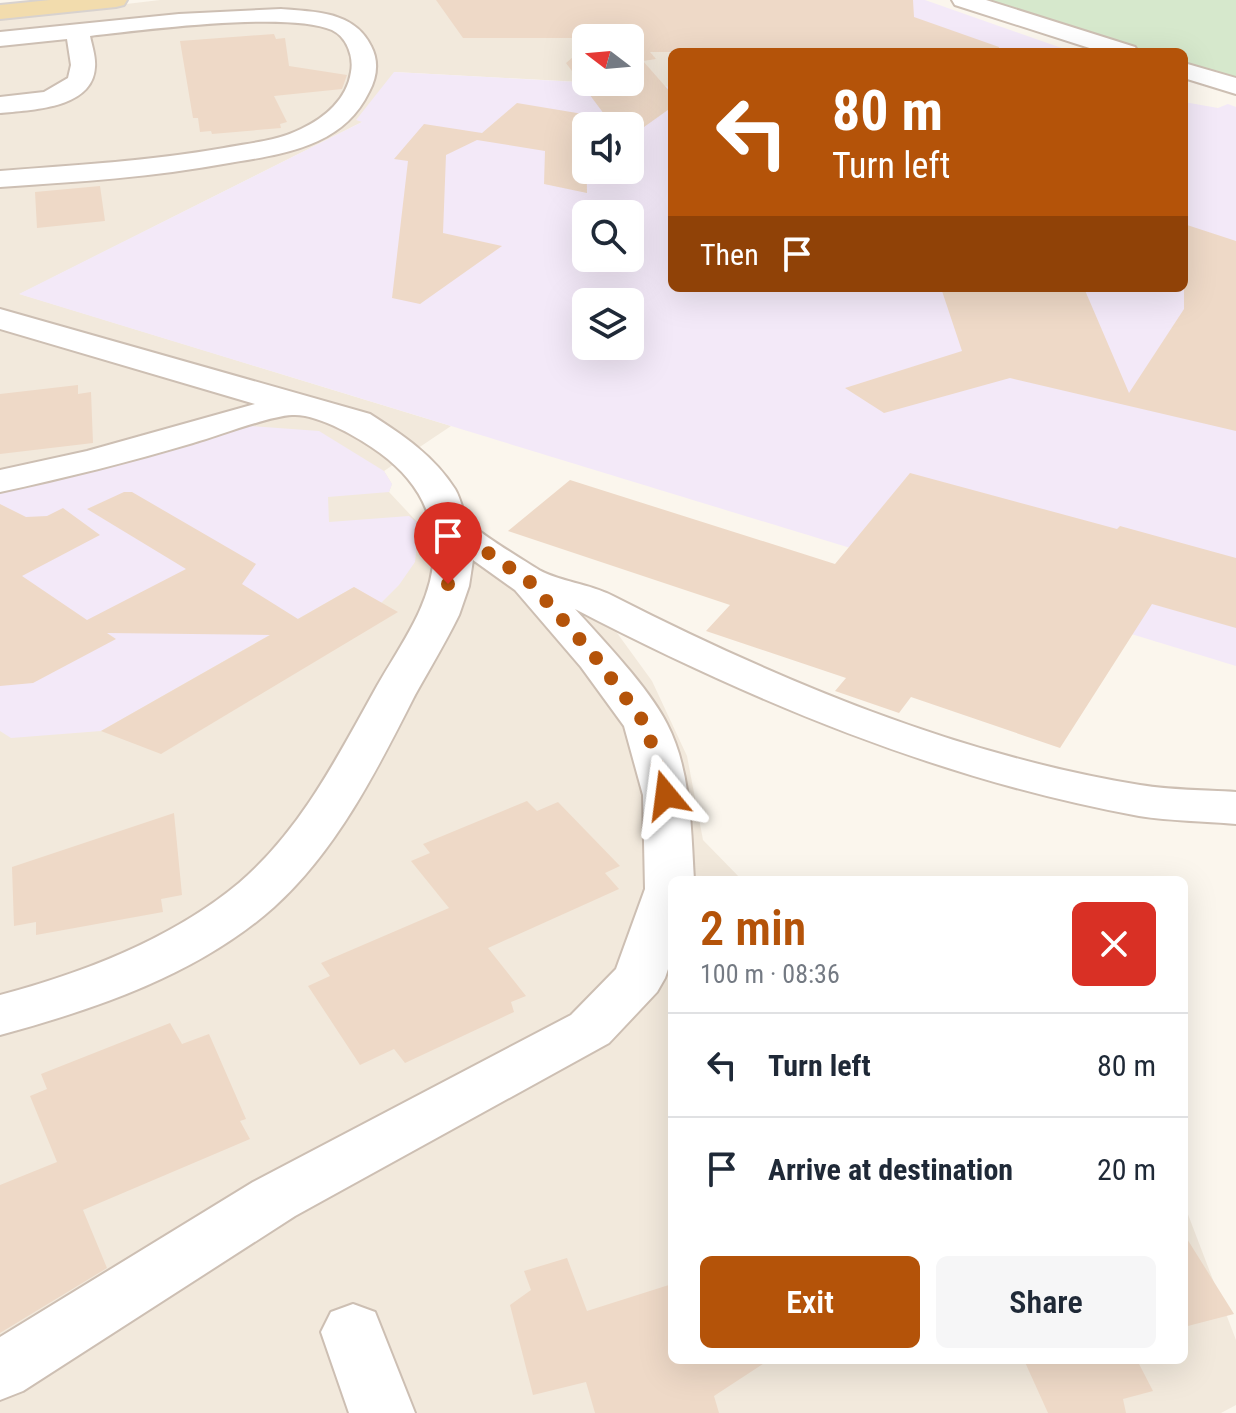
<!DOCTYPE html>
<meta charset="utf-8">
<style>
:root{--surface:#fff;--page:#f6f6f7;--text:#1f2937;--muted:#747a83;--line:#e0e1e3;--accent:#b45309}
body{margin:0;font-family:"Roboto Condensed",sans-serif;background:var(--page);color:var(--text);height:100vh;display:flex;flex-direction:column;font-size:30px;white-space:nowrap}
*{box-sizing:border-box;margin:0}
p{font-size:26px;color:var(--muted)}
.icon{flex:none;width:44px;height:44px;fill:none;stroke:currentColor;stroke-width:2;stroke-linecap:round;stroke-linejoin:round}
.map{position:relative;flex:1;overflow:hidden}
.sheet{position:absolute;left:668px;top:876px;width:520px;height:488px;display:flex;flex-direction:column;background:var(--surface);border-radius:12px;box-shadow:0 8px 32px #0002}
.sheet>*{flex:none}
.guide{position:absolute;left:668px;top:48px;width:520px;height:244px;border-radius:12px;box-shadow:0 8px 32px #0002;background:#b45309;color:#fff;overflow:hidden}
.needle{width:52px;rotate:286deg}
.buttons{position:absolute;left:572px;top:24px;display:grid;gap:16px}
.buttons a{display:grid;place-items:center;width:72px;height:72px;border-radius:12px;background:var(--surface);box-shadow:0 8px 32px #0002;font-size:40px}
.pin{position:absolute;display:grid;place-items:center;width:68px;height:68px;color:#fff;margin:-82px -34px;border-radius:50% 50% 50% 0;rotate:-45deg;box-shadow:0 0 8px #0007}
.pin .icon{rotate:45deg}
.me{position:absolute;width:88px;margin:-44px;rotate:344deg;stroke-linejoin:round;filter:drop-shadow(0 0 6px #0008)}
.turn{display:flex;align-items:center;gap:28px;height:168px;padding:0 32px;font-size:36px}
.turn .icon{width:104px;height:104px;stroke-width:2.5}
.turn b{display:block;font-size:56px;line-height:68px}
.then{display:flex;align-items:center;height:76px;padding:0 32px;background:#0003;gap:16px;font-size:30px}
.round{display:grid;place-items:center;flex:none;width:84px;height:84px;border-radius:12px;background:var(--page)}
.overview{display:flex;align-items:center;justify-content:space-between;height:136px;padding:0 32px}
h1{font-size:48px;font-weight:600;line-height:60px;color:var(--accent)}
.primary-button{display:flex;gap:16px;margin-top:auto;padding:16px 32px}
.primary-button a{flex:1;height:92px;border-radius:12px;background:var(--accent);color:#fff;font-size:32px;font-weight:600;line-height:92px;text-align:center}
.primary-button a+a{background:var(--page);color:var(--text)}
ul{padding:0;list-style:none}
li{display:flex;align-items:center;gap:24px;height:104px;padding:0 32px;border-top:2px solid var(--line)}
li div{flex:1}
li b{display:block;font-size:30px}
li em{font-style:normal}
.map>svg:first-child{display:block}
</style>
<div class="map">
<svg width="1236" height="1413" viewBox="0 0 1236 1413">
<rect width="100%" height="100%" fill="#fbf6ed"/>
<path fill="#f2e9dc" fill-rule="evenodd" d="M160,0H903L672,52V87L395,72L364,121L20,294L451,426L384,471L392,484L389,492L419,524L532,564L612,626L652,681L687,756L703,840L742,880H672V1360H1184V1204L1236,1340V1405L1221,1413H0V19ZM586,38H630V82H586Z"/>
<path fill="#f3e9f8" fill-rule="evenodd" d="M903,0H925L1073,52H848Z
M394,72L672,87V288H1184V102L1218,108L1228,104L1236,107V666L19,294L362,122L356,120ZM586,126H630V170H586ZM586,214H630V258H586ZM586,302H630V346H586Z
M250,426L319,431L384,471L392,484L389,492L328,497L329,522L409,516L419,524L415,562L399,585L381,603L354,587L101,731L11,738L0,731V492L75,476Z"/>
<path fill="#d6e8cc" d="M973,0H1236V78L1184,63V52H1148Z"/>
<path fill="#eed9c7" d="M436,0H913L914,17L999,47L998,52H650L656,59L643,61L672,94V107L630,137V126H586L587,193L544,184L545,151L477,140L446,155L443,233L502,246L420,304L392,298L408,161L394,159L424,124L482,133L517,103L607,118L566,63L586,46V82H630V38H463Z
M274,34L276,39L285,38L289,66L347,75L342,89L274,96L287,122L280,124L281,128L212,134L211,131L200,132L198,118H193L180,41Z
M100,186L105,221L37,228L35,192Z
M1184,224L1236,241V431L1010,378L884,413L845,388L962,351L941,288H1084L1129,393L1184,309Z
M78,385V394L91,392L93,443L0,454V394Z
M910,473L1117,529L1120,526L1236,558V628L1152,604L1060,748L911,697L899,713L835,691L846,678L706,631L730,605L508,531L570,480L835,564Z
M124,492H132L256,564L242,584L298,619L354,587L398,612L161,754L101,731L270,635L107,633L116,639L33,683L0,686V504L26,517L47,516L63,508L100,535L22,576L87,620L186,569L87,509Z
M527,801L537,811L558,802L620,866L605,873L619,889L488,948L526,996L511,1002L514,1012L405,1063L394,1049L360,1065L308,986L330,976L321,963L449,908L411,861L430,853L423,844Z
M174,813L182,895L161,899L163,912L36,935V922L14,926L12,867Z
M170,1023L182,1044L209,1034L246,1119L240,1121L250,1139L83,1210L107,1268L0,1333V1185L57,1162L30,1096L47,1089L41,1074Z
M1184,1234L1234,1314L1184,1327Z
M567,1258L587,1311L672,1284V1360H769L714,1396L719,1413H595L586,1382L533,1395L510,1305L531,1290L524,1271Z
M1024,1360H1137L1153,1391L1123,1399L1126,1413H1048Z"/>
<g fill="none" stroke-linecap="round" stroke-linejoin="round">
<defs>
<path id="minor" d="M952,0H986L1135,47L1138,52H1102L955,5Z
M281,9C315,12 354,11 371,46C379,61 377,77 369,92C358,115 340,131 318,141C290,154 259,158 229,163C154,177 77,182 0,187V171C75,165 150,161 224,148C250,143 277,141 301,129C325,118 347,99 351,72C354,57 347,37 332,30C288,11 142,30 90,36C92,46 96,57 95,67C93,109 30,110 0,113V97L44,92L68,78L71,65L67,39L0,46V32L179,14Z
M1184,63L1236,78V94L1184,78Z
M0,309L370,414C403,435 434,456 455,489C461,499 463,514 469,522C478,533 525,561 539,570C558,581 590,584 613,596C778,680 956,755 1140,785C1171,790 1204,790 1236,792V824C1204,821 1170,821 1139,816C941,780 752,701 575,609C603,640 649,688 667,724C691,770 691,829 694,880H672V957L665,978L657,992L609,1043L295,1216L23,1391L0,1400V1337L253,1182L571,1015L616,969L645,889L643,795L624,726L581,667L515,590L473,560L469,586L459,615C446,642 430,668 415,695C377,770 337,850 274,907C199,974 96,1009 0,1035V995C83,973 172,939 239,883C301,830 338,756 377,686C401,644 432,604 434,554C435,510 414,478 380,453C360,438 317,413 292,415C269,416 218,436 193,443C129,462 65,478 0,492V470L87,451L255,404L0,329Z
M353,1304L375,1312L415,1413H349L321,1332L331,1312Z"/>
<path id="major" d="M50,0H127L124,5L116,7L0,19V5Z"/>
</defs>
<use href="#minor" stroke="#cdbfb3" stroke-width="4"/>
<use href="#major" stroke="#d8d2ce" stroke-width="4"/>
<use href="#minor" fill="#fff" fill-rule="evenodd"/>
<use href="#major" fill="#f2dcad" fill-rule="evenodd"/>
</g>
<g fill="none" stroke-linecap="round" stroke-linejoin="round">
<path stroke="#b45309" stroke-width="14" stroke-dasharray="0 25.2" d="M448,584L452,566V528L529,581L596,658L646,725L666,795"/>
</g>
</svg>
<div class="buttons">
<a><svg class="needle" viewBox="-14 -14 28 28"><path d="M0-13l5 13h-10z" fill="#e53935"/><path d="M0 13l5-13h-10z" fill="#747a83"/></svg></a>
<a><svg class="icon" aria-label="sound" viewBox="0 0 24 24"><path d="M4 9h4l5-4v14l-5-4H4zM17 9q2 3 0 6"/></svg></a>
<a><svg class="icon" aria-label="search" viewBox="0 0 24 24"><circle cx="10" cy="10" r="6"/><path d="M15 15l6 6"/></svg></a>
<a><svg class="icon" aria-label="layers" viewBox="0 0 24 24"><path d="M12 4l9 5-9 5-9-5zM3 14l9 5 9-5"/></svg></a>
</div>
<div class="pin" style="left:448px;top:584px;background:#d93025"><svg class="icon" aria-label="arrive" viewBox="0 0 24 24"><path d="M6 21V4h12l-3 4 3 4H6"/></svg></div>
<svg class="me" style="left:666px;top:795px" viewBox="-20 -20 40 40"><path d="M0-17L14 15 0 8-14 15z" fill="#b45309" stroke="#fff" stroke-width="4"/></svg>
<div class="guide">
<div class="turn"><svg class="icon" aria-label="left" viewBox="0 0 24 24"><path d="M17 20v-9H6M10 6l-5 5 5 5"/></svg><div><b>80 m</b>Turn left</div></div>
<div class="then">Then<svg class="icon" aria-label="arrive" viewBox="0 0 24 24"><path d="M6 21V4h12l-3 4 3 4H6"/></svg></div>
</div>
<section class="sheet">
<div class="overview"><div><h1>2 min</h1><p>100 m · 08:36</p></div><a class="round" style="background:#d93025;color:#fff"><svg class="icon" aria-label="close" viewBox="0 0 24 24"><path d="M6 6l12 12M18 6L6 18"/></svg></a></div>
<ul>
<li><svg class="icon" aria-label="left" viewBox="0 0 24 24"><path d="M17 20v-9H6M10 6l-5 5 5 5"/></svg><div><b>Turn left</b></div><em>80 m</em></li>
<li><svg class="icon" aria-label="arrive" viewBox="0 0 24 24"><path d="M6 21V4h12l-3 4 3 4H6"/></svg><div><b>Arrive at destination</b></div><em>20 m</em></li>
</ul>
<div class="primary-button"><a>Exit</a><a>Share</a></div>
</section>
</div>
